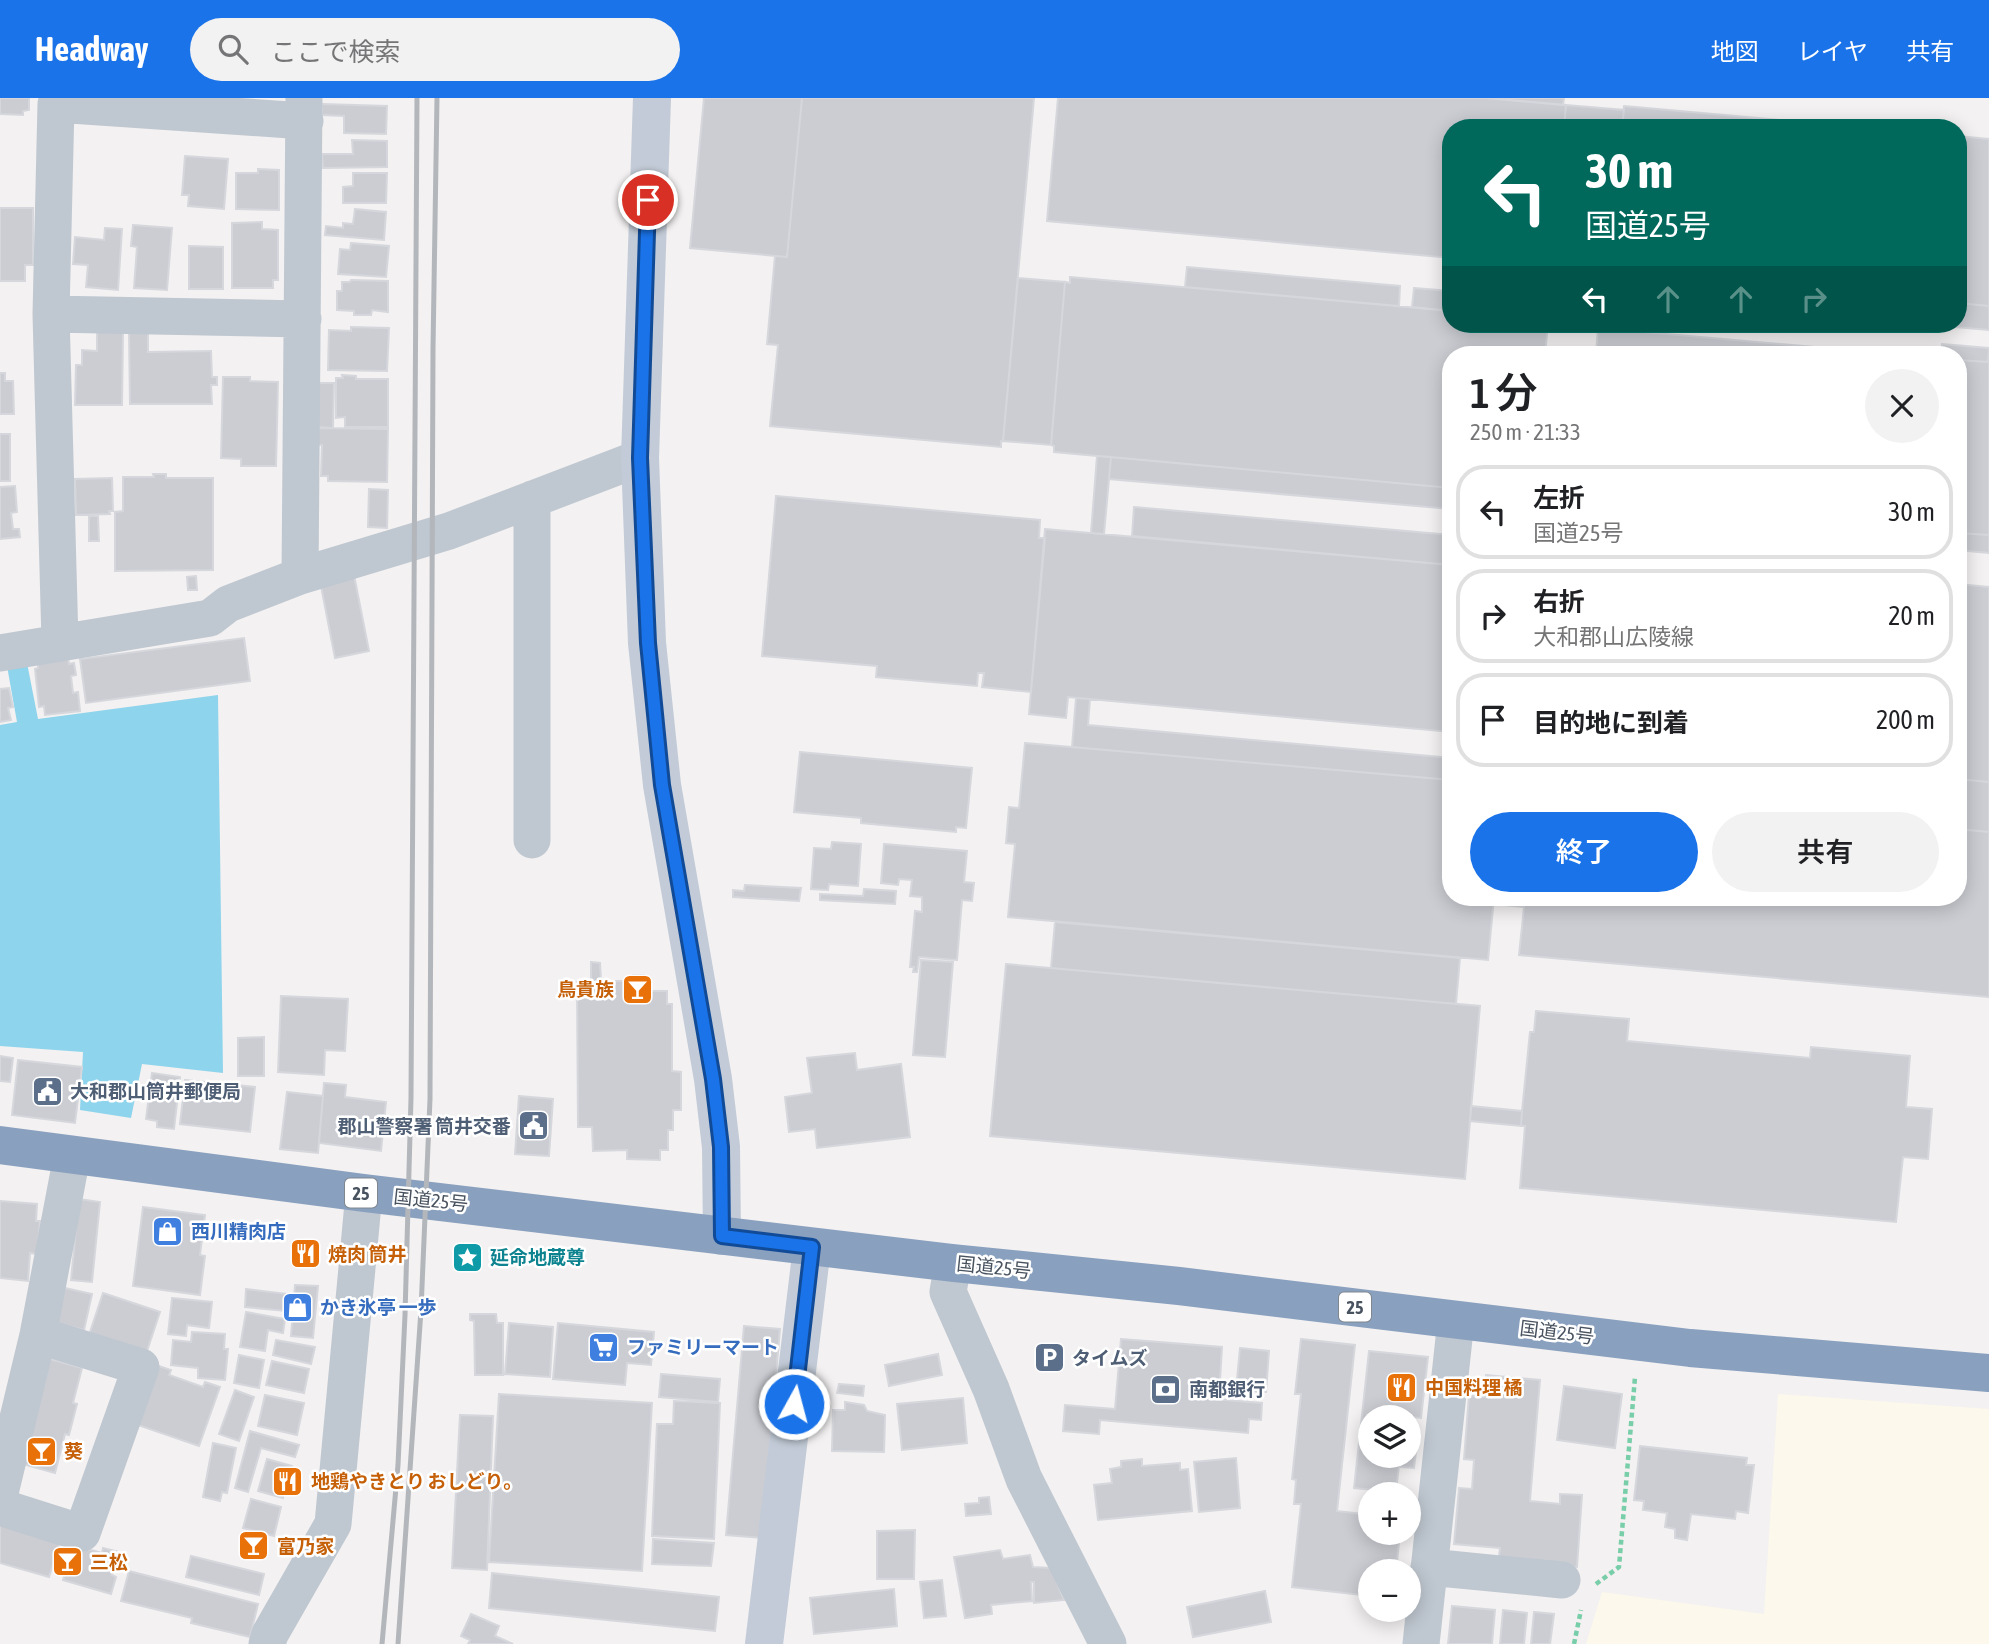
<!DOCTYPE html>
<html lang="ja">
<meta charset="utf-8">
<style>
:root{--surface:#fff;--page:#f2f2f2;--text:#202124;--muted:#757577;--line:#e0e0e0;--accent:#1a73e8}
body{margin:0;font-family:"Asap Condensed","Noto Sans JP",sans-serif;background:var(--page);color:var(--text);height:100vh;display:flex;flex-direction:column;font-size:26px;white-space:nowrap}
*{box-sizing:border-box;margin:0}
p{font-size:23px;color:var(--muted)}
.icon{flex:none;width:38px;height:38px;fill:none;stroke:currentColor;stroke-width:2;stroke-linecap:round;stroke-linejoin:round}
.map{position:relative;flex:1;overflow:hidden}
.side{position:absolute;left:1442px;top:248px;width:525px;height:560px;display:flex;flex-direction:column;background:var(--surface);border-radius:28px;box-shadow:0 4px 18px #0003}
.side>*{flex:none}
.top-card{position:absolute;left:1442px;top:21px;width:525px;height:214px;border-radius:28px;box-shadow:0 4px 18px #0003;background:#00695c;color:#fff;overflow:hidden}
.tools{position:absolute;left:1358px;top:1307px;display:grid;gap:14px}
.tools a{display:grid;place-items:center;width:63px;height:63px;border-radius:50%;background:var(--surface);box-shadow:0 4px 18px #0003;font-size:35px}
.pin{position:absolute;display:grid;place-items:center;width:60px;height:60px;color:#fff;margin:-30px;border:4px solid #fff;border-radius:50%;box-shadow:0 2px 7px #0007}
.me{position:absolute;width:77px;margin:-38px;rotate:7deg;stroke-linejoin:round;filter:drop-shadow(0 0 5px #0008)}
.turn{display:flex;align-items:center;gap:24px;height:147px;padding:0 28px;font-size:32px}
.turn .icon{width:91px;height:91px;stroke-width:2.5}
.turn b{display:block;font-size:49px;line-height:60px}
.lanes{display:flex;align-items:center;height:66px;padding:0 28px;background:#0003;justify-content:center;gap:35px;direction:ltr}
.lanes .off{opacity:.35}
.round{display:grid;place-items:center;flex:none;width:74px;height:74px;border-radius:37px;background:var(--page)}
.overview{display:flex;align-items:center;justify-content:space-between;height:119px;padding:0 28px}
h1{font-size:42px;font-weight:600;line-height:52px}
.primary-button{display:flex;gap:14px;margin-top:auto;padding:14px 28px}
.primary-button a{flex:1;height:80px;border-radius:42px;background:var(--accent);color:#fff;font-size:28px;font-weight:600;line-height:80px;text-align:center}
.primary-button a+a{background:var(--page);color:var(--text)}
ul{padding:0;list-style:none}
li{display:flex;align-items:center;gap:21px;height:94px;margin:0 14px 10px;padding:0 14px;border:4px solid var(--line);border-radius:28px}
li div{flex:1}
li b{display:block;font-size:26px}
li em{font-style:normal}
header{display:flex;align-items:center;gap:42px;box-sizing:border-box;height:98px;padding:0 35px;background:var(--accent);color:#fff}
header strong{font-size:33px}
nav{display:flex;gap:38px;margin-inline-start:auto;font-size:24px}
.search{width:490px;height:63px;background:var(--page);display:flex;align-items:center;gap:18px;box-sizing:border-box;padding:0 24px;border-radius:38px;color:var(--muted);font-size:26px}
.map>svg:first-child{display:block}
</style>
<header>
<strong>Headway</strong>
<div class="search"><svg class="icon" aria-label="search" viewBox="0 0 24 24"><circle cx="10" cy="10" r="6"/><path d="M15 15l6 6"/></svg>ここで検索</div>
<nav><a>地図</a><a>レイヤ</a><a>共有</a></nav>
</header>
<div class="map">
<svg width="1989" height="1546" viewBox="0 0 1989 1546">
<rect width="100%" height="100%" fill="#f3f1f1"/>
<path fill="#fcf8ec" d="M1778,1296L1989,1311V1546H1586L1602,1494L1764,1516Z"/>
<path fill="#8ed4ec" d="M27,565L38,621L218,597L223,975L142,966L131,1020L80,1012L83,954L0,948V627L17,624L7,568Z"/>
<path fill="#cbcdd3" stroke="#d5d7dc" stroke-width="2" d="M0,0H29V12L23,13V17L0,16Z
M704,0H802L787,159L690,150Z
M802,0H1034L1003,343H1001V349L770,328L778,247L767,246L775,158L787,159Z
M1058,0H1486L1566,7L1564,30H1451V160L1047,123Z
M1486,0H1564L1563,7Z
M322,6L387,8L386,36L344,35V18L322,17Z
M1566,7L1624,12L1622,30H1564Z
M1624,8L1869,30H1622Z
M1958,38L1989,41V208L1958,205Z
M352,42L387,43V69L323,70L322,56H353Z
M185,58L228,61L224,111L188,108L189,97H182Z
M258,71L279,72V112L236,111V75H258Z
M353,75H387L386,105H343V89L353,88Z
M0,110H33V167H25V183H0Z
M355,111L386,114L384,142L325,137L326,128L343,130V125L353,126Z
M262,124V131L278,132V182H273V190H232V125Z
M133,127L172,130L167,192L134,190L137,149L131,148Z
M105,130L122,131L118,192L86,189L88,167L73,166L75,139L104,142Z
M351,145L389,148L386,179L338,176L340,151L350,152Z
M189,148L223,149V191H189Z
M1187,169L1400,188L1399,208L1185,189Z
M1070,179L1451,213V226H1548L1545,257H1451V390L1054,354V348L1051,347L1065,184L1070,185Z
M1018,180L1065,184L1051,347L1003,343Z
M351,182L388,183V214L372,212L371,217H354V213L337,212V193H342V184H350Z
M1414,190L1451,193V213L1412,209Z
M1958,205L1989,208V232L1921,226H1958Z
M351,229L389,230L387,273L328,272L329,232L351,233Z
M1598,230L1905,257H1596Z
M97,233L123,234L122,307H75L76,267H82V252L97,253Z
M129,234H148V254L211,253L212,279H217V287H211L212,306H130Z
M1942,246L1989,250L1988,264L1958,262V257H1941Z
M1958,262L1989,264V437L1958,435Z
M0,275H5V283H13L14,316H0Z
M342,277L356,278V281H388V329H345V319L336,320V280H343Z
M223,279H250V283L278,284L276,368H241V361L221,360Z
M319,285H334L333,330L317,329Z
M318,330L388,331L387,384L328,383V378H321L322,347H318Z
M0,336H10V383H0Z
M1097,358L1111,359L1104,436L1091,435Z
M1111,359L1451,390V411L1109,381Z
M153,376H166V380H213V472L115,473V414L123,413V379H154Z
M112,380L113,413H109L110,416L76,417L75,381Z
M15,388L17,414L11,415L13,431H19L20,439L0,441V389Z
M369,391L388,392L387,430L368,429Z
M776,398L1040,422L1039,440H1045L1031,594L982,589L984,575H978L977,588L876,579L877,568L762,558Z
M1134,409L1451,437V467L1132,438Z
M89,418H98L99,443H89Z
M1045,431L1451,467V634L1068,599L1066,620L1029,616Z
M1958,435L1989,437V455L1958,452Z
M354,477L369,553L335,560L320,483Z
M196,478L197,492H188L187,479Z
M1958,486L1989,489V684L1958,681Z
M244,540L250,583L86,605L80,561Z
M68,560L69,566L74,565L76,577L71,578L73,595L78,594L80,613L45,617L44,608L39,609L35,571L38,570V564Z
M9,590L13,609L8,610L11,622L0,624V591Z
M1076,600L1090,601L1088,627L1451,660V682L1072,649Z
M1025,645L1451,682V800H1494L1488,862L1008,819L1015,746L1006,745L1009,709L1019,710Z
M800,654L972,670L966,730L956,729V734L861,725V720L794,714Z
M1958,681L1989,684V734L1958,731Z
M1958,731L1989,734V899L1519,857L1524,809L1505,807L1506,800H1958Z
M832,744L861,746L858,788L829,786L828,792L811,791L814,750L831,751Z
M884,746L967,753L964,784L974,785L972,803L962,802L957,862L919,859L917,874H913L914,869H910L915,813L922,814V799L910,798L912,782L899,781L898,787L881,785Z
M745,787L801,790L799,803L733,799V792L744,793Z
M864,791L896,793L895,806L820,802V796L863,798Z
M1055,824L1460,860L1456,906L1051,870Z
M921,862L953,864L945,959L913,957Z
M591,864L600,865L601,883H633V877H644V893H667V906H672V973L681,974V1012H673V1032H668V1052H660V1062L627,1061V1052L593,1053L592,1029H578L577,884H591Z
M1006,866L1480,908L1465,1081L990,1038Z
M281,898L348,901L345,953L325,952L324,977L278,974Z
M1536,913L1629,921L1627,943L1810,960L1811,949L1910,958L1906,1009L1932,1011L1928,1061L1903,1059L1896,1124L1520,1090L1525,1028H1521L1522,1013L1530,934H1534Z
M264,939V978H238V940Z
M855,955L857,972L901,966L910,1039L817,1050L815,1031L789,1034L785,999L812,995L807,960Z
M0,958L13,960L10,984L0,983Z
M18,962L82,969L75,1025L12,1017Z
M152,975L180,979L174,1031L157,1029V1023L146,1021Z
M185,982L255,989L250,1034L180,1026Z
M324,985L346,987L345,999L386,1004L381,1053L319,1045Z
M287,994L323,998L318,1055L280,1051Z
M519,998L553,1001L549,1058L515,1056Z
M1471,1008L1522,1013L1521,1028L1470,1023Z
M79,1101L100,1104L92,1184L71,1182Z
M0,1103L37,1106L36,1123H40L37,1156L30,1155L28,1183L0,1180Z
M143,1109L205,1117L200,1157L205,1158L200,1197L133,1188Z
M295,1187L318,1188L313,1240L291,1238Z
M65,1190L92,1196L84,1232L56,1225Z
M246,1191L288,1196L286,1213L245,1209Z
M103,1195L160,1214L146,1256L89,1237Z
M172,1200L212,1204L209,1230L187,1227L186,1238L168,1236Z
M246,1214L285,1221L283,1235L268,1232L265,1253L240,1249Z
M470,1216H496L497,1225H503V1277H475L474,1223L470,1222Z
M509,1225L553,1229L550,1279L505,1276Z
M558,1225L654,1234L651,1267L627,1265L625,1287L553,1281Z
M744,1228L780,1231L762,1440L726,1437Z
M192,1234L225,1236L224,1251H228L225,1282L198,1280V1270L171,1267L173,1242L191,1244Z
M1121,1241L1222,1249L1220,1282L1216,1281L1214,1301L1262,1305L1261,1322L1249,1321L1248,1335L1100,1322L1099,1336L1063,1333L1065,1307L1115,1311Z
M1301,1241L1355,1247L1337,1413L1370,1417V1435H1400L1396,1474H1370V1498L1292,1489L1301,1406H1294L1296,1382L1292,1381L1301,1296H1295Z
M276,1242L315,1249L311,1266L273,1257Z
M1240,1250L1269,1253L1266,1294L1236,1292Z
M1369,1253L1428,1259L1421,1320L1404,1318L1370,1320V1358H1400L1396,1394L1354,1390Z
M938,1256L942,1277L889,1288L885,1267Z
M239,1257L264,1262L259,1290L234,1285Z
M50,1261L82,1270L73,1305L77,1306L69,1337L65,1336L55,1375L23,1366Z
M272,1263L309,1271L304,1295L266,1287Z
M150,1265L171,1272L169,1277L203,1289L205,1284L220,1289L199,1348L129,1324Z
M661,1276L720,1281L718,1304L659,1299Z
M1486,1277L1540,1282L1530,1403L1560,1406V1396L1582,1397L1577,1469L1526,1464L1498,1466L1500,1450L1454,1446L1459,1390L1472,1391L1474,1362L1464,1361L1469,1297L1485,1299Z
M839,1286L864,1288L863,1298L837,1295Z
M1564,1288L1622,1296L1615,1350L1557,1342Z
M235,1292L254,1299L239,1343L219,1336Z
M499,1296L652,1305L642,1473L489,1464Z
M265,1297L304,1305L297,1337L258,1328Z
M963,1300L967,1345L902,1352L897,1306Z
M674,1303L720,1305L714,1441L652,1438L657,1326H673Z
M845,1304L864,1307L867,1313L885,1317L884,1354L832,1353L833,1312H845Z
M460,1317L493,1318L487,1472L452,1470Z
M250,1333L299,1347L295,1359L261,1350L248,1394L235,1390Z
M1409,1344L1417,1345L1414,1370L1401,1369L1402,1358H1409Z
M213,1345L236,1350L227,1395L222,1394L220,1403L203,1399Z
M1640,1348L1747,1360L1746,1367H1754L1748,1415L1736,1413L1735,1421L1691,1416L1687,1442L1675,1440V1431L1665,1429L1667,1415L1643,1412L1644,1403L1634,1402Z
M1236,1360L1240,1410L1199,1414L1194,1364Z
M267,1361L292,1368L283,1400L258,1393Z
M1142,1361V1368L1180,1365V1372L1188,1371L1192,1413L1098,1422L1094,1387L1112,1385L1110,1371L1121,1369V1363Z
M989,1399L991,1416L966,1418L965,1406L979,1405V1400Z
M251,1401L281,1409L274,1438L243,1430Z
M0,1427L60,1444L49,1479L0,1465Z
M915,1432L914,1481H877V1433Z
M653,1441L714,1445L711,1468L652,1466Z
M73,1447L102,1455L103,1450L119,1454L112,1477L116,1479L111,1496L63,1482Z
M1000,1452L1003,1461L1030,1457L1033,1469L1051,1470L1064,1502L1034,1505V1484H1031L1032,1503L991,1507L992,1516L965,1520L954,1459Z
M191,1458L264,1476L259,1497L186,1479Z
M129,1473L258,1506L250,1539L191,1525L192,1520L121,1503Z
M492,1475L719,1499L715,1533L489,1510Z
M942,1482L946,1518L924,1520L920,1484Z
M894,1491L897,1528L814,1536L810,1500Z
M1265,1493L1271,1524L1193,1539L1187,1509Z
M1452,1508L1495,1512L1492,1546H1448Z
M1503,1512L1527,1515L1524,1546H1500Z
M1534,1514L1554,1516L1550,1546H1531Z
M471,1516L499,1528L495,1538L513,1546H468L470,1542L461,1538Z"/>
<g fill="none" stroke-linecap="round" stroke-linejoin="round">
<path stroke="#78cea8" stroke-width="4.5" stroke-dasharray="5 3.5" stroke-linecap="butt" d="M1596,1486L1619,1469L1635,1279
M1574,1546L1581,1512"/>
<path stroke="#bfc7d0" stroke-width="37" d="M51,216L303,221
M300,478L304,0
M60,544L51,216L56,6L305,23
M0,555L210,520L228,506L300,478L449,433L640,360
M532,742V401
M953,1165L948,1194L991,1291L1024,1381L1108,1546
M0,1395L38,1237L72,1058
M0,1409L82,1435L141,1269L38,1237
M1429,1469L1562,1482
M267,1546L270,1536L333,1426L364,1095
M1421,1546L1456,1222"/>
<path stroke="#c2cbd7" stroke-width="38" d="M652,0L640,360L647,545L662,687L713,981L721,1049L722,1138
M764,1546L812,1149"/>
<path stroke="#89a0bf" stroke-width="38" d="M0,1047L364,1095L953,1165L1179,1188L1690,1250L1989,1275"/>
<path stroke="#b3b6bb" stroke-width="5" d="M382,1546L398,1367L405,1217L411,1000L417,0
M398,1546L421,1212L430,1001L433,251L437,0"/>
</g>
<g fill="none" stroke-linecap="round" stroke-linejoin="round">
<defs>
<path id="route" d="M648,102L640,360L648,545L662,687L713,981L721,1049L722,1138L812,1149L794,1306"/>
</defs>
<use href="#route" stroke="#114b97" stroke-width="18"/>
<use href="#route" stroke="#1a73e8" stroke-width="12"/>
</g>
<defs>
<symbol id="bar-square" viewBox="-11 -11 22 22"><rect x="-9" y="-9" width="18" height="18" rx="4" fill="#e8710a" stroke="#fff"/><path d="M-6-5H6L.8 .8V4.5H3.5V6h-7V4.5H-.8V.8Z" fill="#fff"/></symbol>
<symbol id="civic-square" viewBox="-11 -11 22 22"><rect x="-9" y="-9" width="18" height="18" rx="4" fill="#5c6f8a" stroke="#fff"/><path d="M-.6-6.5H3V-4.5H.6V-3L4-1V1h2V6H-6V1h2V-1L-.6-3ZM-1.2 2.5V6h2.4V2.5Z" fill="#fff"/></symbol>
<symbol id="shop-square" viewBox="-11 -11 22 22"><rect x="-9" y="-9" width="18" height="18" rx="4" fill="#3f7fe0" stroke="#fff"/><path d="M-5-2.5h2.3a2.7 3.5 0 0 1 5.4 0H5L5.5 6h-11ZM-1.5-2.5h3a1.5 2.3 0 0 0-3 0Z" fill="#fff"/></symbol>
<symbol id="restaurant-square" viewBox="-11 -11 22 22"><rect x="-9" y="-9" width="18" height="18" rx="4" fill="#e8710a" stroke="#fff"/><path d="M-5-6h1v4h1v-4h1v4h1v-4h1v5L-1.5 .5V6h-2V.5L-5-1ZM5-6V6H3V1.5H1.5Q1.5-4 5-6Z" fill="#fff"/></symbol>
<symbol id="sight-square" viewBox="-11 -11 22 22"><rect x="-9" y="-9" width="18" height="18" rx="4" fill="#0f9aa8" stroke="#fff"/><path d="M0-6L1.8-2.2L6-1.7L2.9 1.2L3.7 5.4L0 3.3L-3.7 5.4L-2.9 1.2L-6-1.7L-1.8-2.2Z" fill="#fff"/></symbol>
<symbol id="supermarket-square" viewBox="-11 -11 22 22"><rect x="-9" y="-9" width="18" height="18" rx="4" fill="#3f7fe0" stroke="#fff"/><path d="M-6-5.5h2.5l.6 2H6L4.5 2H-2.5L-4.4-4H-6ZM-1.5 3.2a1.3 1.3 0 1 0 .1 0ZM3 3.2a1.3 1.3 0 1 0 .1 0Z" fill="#fff"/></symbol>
<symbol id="parking-square" viewBox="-11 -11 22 22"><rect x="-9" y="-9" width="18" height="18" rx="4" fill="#5c6f8a" stroke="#fff"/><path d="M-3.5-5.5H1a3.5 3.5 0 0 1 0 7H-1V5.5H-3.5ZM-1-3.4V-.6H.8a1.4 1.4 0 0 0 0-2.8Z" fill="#fff"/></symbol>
<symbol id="bank-square" viewBox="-11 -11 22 22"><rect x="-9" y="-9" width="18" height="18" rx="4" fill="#5c6f8a" stroke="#fff"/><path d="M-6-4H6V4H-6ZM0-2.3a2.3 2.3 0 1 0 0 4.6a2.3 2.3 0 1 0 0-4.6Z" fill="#fff"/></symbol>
</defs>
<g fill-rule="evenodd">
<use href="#bar-square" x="620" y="874" width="35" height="35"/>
<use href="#civic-square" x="30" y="976" width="35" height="35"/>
<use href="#civic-square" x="516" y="1010" width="35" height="35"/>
<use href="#shop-square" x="150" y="1116" width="35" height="35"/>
<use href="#restaurant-square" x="288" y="1138" width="35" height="35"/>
<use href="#sight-square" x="450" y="1142" width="35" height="35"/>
<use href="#shop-square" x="280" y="1192" width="35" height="35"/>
<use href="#supermarket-square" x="586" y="1232" width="35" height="35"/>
<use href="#parking-square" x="1032" y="1242" width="35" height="35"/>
<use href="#restaurant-square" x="1384" y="1272" width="35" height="35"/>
<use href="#bank-square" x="1148" y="1274" width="35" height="35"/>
<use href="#bar-square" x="24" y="1336" width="35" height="35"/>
<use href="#restaurant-square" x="270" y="1366" width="35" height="35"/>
<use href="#bar-square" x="236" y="1430" width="35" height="35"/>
<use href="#bar-square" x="50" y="1446" width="35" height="35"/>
</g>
<g text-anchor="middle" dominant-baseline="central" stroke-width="5" stroke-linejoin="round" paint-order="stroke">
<g fill="#fff" stroke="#80878f" stroke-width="2">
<rect x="345" y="1080.5" width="32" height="29" rx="5"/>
<rect x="1339" y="1194.5" width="32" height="29" rx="5"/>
</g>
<g font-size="18" font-weight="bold" fill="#49535f">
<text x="361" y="1095">25</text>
<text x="1355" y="1209">25</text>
</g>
<g font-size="19" font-weight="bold" fill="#c56008" stroke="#fff" text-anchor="start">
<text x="614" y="891" text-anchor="end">鳥貴族</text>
<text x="328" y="1156">焼肉 筒井</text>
<text x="1425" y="1289">中国料理 橘</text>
<text x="64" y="1353">葵</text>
<text x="311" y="1383">地鶏やきとり おしどり。</text>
<text x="277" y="1448">富乃家</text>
<text x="90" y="1464">三松</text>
</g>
<g font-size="19" font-weight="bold" fill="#4e5e75" stroke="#fff" text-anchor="start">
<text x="70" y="993">大和郡山筒井郵便局</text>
<text x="511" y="1028" text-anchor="end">郡山警察署 筒井交番</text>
<text x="1072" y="1260">タイムズ</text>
<text x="1189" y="1291">南都銀行</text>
</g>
<g font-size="19" fill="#49535f" stroke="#fff">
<text transform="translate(431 1102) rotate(6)">国道25号</text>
<text transform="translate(994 1169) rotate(6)">国道25号</text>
<text transform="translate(1557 1234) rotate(7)">国道25号</text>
</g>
<g font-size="19" font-weight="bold" fill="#366cbe" stroke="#fff" text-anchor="start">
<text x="191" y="1133">西川精肉店</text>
<text x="320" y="1209">かき氷亭 一歩</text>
<text x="627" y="1249">ファミリーマート</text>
</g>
<g font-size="19" font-weight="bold" fill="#0d838f" stroke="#fff" text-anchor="start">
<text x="490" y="1159">延命地蔵尊</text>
</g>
</g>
</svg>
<div class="tools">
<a><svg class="icon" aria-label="layers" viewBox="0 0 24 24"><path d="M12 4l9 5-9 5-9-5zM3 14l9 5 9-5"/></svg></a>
<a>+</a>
<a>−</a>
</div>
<div class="pin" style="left:648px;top:102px;background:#d93025"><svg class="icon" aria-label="arrive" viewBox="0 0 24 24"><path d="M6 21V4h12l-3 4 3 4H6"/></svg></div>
<svg class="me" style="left:794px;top:1306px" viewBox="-20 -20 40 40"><circle r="17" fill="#1a73e8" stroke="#fff" stroke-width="3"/><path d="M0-11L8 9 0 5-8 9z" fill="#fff"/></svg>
<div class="top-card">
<div class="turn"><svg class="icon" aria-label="left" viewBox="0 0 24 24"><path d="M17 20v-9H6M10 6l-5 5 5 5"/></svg><div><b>30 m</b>国道25号</div></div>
<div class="lanes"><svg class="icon" aria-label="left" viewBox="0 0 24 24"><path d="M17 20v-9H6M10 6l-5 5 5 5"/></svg><svg class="icon off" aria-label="ahead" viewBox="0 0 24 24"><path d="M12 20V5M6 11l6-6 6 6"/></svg><svg class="icon off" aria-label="ahead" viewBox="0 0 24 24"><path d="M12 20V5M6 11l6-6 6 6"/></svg><svg class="icon off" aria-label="right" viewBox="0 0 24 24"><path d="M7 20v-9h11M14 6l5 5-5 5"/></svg></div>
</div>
<section class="side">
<div class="overview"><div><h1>1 分</h1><p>250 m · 21:33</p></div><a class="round"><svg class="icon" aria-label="close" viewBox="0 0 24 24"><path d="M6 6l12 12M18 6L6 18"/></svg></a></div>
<ul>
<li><svg class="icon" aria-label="left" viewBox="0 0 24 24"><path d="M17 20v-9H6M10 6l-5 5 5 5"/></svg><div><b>左折</b><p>国道25号</p></div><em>30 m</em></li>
<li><svg class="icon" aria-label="right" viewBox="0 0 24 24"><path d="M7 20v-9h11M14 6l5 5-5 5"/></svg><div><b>右折</b><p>大和郡山広陵線</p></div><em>20 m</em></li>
<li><svg class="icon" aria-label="arrive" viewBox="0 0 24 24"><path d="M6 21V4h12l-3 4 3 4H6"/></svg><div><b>目的地に到着</b></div><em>200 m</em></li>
</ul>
<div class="primary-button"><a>終了</a><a>共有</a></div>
</section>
</div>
